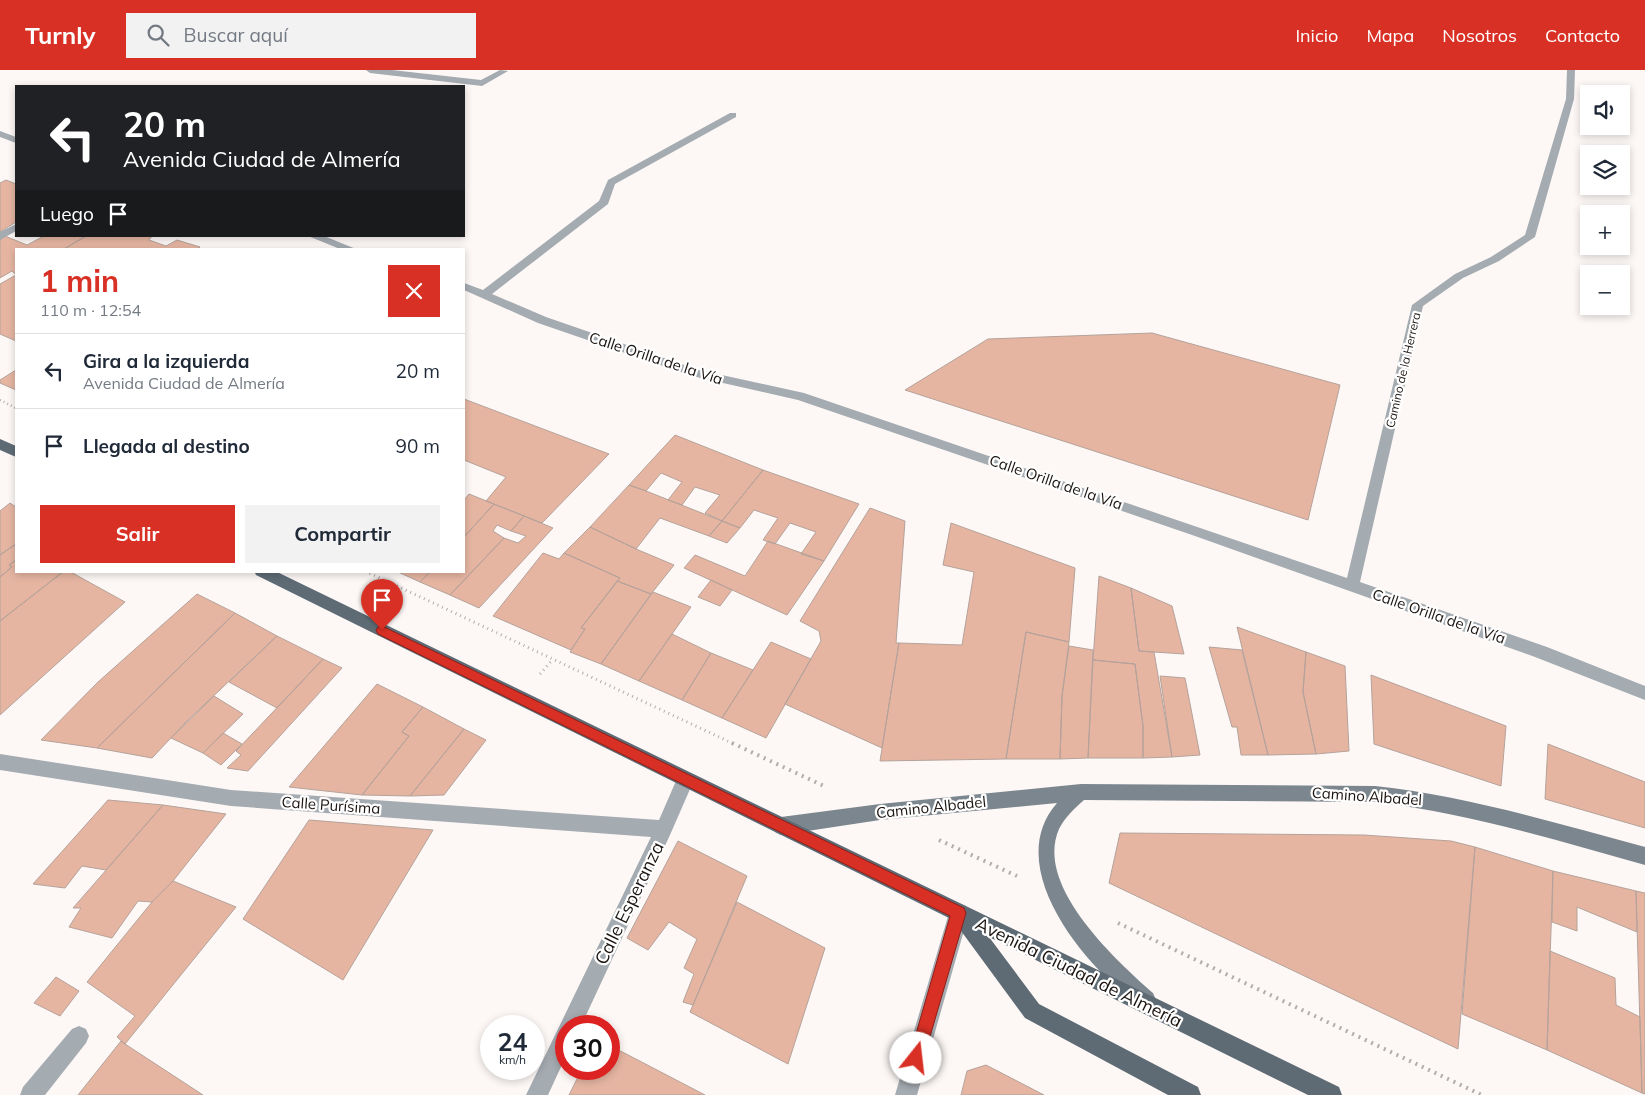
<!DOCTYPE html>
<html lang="es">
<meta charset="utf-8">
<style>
:root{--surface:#fff;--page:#f2f2f3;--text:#1f2937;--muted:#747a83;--line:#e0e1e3;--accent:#d93025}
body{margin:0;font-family:Mulish,sans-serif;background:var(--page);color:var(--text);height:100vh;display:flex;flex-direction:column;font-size:19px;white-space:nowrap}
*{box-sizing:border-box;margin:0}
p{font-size:16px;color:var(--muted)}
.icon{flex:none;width:28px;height:28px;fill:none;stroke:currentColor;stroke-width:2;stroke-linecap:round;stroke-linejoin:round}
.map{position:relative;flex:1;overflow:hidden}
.drawer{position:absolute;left:15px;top:178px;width:450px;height:325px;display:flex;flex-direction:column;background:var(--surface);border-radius:0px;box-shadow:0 2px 8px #0003}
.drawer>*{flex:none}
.top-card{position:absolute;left:15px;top:15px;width:450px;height:152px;border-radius:0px;box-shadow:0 2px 8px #0003;background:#202124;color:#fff;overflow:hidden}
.buttons{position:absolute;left:1580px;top:15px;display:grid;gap:10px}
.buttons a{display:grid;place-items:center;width:50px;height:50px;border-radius:0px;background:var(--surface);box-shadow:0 2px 8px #0003;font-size:25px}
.speed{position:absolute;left:480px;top:945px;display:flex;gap:10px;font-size:25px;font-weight:700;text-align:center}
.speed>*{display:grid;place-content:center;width:65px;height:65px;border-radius:50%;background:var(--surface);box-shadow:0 2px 8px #0003;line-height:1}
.speed small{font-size:12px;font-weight:400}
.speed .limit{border:8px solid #d22;background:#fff;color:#111}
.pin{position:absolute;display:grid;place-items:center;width:42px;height:42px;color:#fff;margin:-51px -21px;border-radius:50% 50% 50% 0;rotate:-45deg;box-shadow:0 0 5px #0007}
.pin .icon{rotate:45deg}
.me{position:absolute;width:55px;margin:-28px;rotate:16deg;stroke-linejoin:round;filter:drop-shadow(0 0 4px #0008)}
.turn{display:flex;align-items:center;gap:18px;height:105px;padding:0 25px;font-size:22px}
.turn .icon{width:65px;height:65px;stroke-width:2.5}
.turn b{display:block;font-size:35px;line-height:42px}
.then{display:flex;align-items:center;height:48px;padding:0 25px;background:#0003;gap:10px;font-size:19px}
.round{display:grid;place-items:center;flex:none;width:52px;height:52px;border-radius:0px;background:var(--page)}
.head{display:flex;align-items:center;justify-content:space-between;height:85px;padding:0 25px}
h1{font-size:30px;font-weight:700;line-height:38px;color:var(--accent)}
.action{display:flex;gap:10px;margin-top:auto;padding:10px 25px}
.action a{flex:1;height:58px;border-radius:0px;background:var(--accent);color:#fff;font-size:20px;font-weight:700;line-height:58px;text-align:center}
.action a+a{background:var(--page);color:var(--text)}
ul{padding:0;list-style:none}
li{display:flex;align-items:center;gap:15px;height:75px;padding:0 25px;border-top:1px solid var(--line)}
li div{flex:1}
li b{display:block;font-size:19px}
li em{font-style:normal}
header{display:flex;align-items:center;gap:30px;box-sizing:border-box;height:70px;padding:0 25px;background:var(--accent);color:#fff}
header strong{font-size:24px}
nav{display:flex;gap:28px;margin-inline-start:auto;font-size:18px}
.search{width:350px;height:45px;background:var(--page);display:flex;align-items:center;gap:12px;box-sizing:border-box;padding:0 18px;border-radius:0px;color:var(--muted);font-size:19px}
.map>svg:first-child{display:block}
</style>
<header>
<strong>Turnly</strong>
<div class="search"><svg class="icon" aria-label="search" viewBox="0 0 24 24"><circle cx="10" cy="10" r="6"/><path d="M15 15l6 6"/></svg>Buscar aquí</div>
<nav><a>Inicio</a><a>Mapa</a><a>Nosotros</a><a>Contacto</a></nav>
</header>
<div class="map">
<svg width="1645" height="1025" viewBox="0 0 1645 1025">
<rect width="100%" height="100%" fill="#fdf8f6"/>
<path fill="#e5b5a2" stroke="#b5a29a" d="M6,110L16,114V152L0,162V113Z
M5,166L27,175L44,166H86L64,179H16V205L12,201L0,208V170Z
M86,166H152L149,170L166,176L177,170L200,177L197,179H64Z
M16,205V271L0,264V214Z
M1152,263L1340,315L1308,450L905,320L988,269Z
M16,300V320L0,313V310Z
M464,329L609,384L542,453L486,431L506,407L464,390Z
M675,365L763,400L722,451L705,443L720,425L695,417L682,435L668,430L682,412L661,403L646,421L629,415Z
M763,400L859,434L824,491L801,484L816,462L790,453L775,474L763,470L778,448L754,440L740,458L722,451Z
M629,415L646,421L722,451L709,466L660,448L636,479L590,457Z
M469,424L494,434L464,467V430Z
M10,433L16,437V474L0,485V441Z
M494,434L524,446L511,461L497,455L493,461L504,468L450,525L420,512L431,501H464V467Z
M870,438L905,451L896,573H899L882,678L785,634L821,571L819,561L800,551Z
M524,446L553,458L479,538L450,525L504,468L518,473L526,466L511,461Z
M722,451L740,458L727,473L709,466Z
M951,453L1075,498L1069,572L1026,562L1006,689L880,691L899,573L962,575L974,502L943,495Z
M590,457L636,479L674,495L651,524L617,511L620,508L564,483Z
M768,471L824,491L787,545L684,498L695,485L745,506Z
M16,474V490L9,495L12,497L0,507V485Z
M543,483L559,489L564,483L620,508L581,558L585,559L571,580L493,546Z
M16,490V501H64L0,551V507L12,497L9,495Z
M64,501H69L125,532L0,645V551Z
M396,501H431L420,512Z
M1099,506L1131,518L1139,581L1154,582L1172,687L1143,688V656L1135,594L1093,590Z
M711,510L732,520L720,536L698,527Z
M617,511L651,524L601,594L570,582L585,559L581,558Z
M1131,518L1172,536L1184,584L1139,581Z
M653,522L691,537L639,611L601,594Z
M197,524L235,543L97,678L41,670L98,612Z
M235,543L277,566L186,652L152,688L97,678Z
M1237,557L1306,582L1303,622L1316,684L1268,685Z
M1026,562L1069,572L1062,626L1060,689H1006Z
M672,564L711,583L682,630L639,611Z
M277,566L323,589L277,638L229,612Z
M771,572L811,589L766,668L722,648Z
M1069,576L1093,580L1088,688L1060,689L1062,626Z
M1209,577L1242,580L1268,685H1241L1237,657H1232Z
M1306,582L1345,596L1349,681L1316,684L1303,622Z
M711,583L753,600L722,648L682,630Z
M323,589L342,598L248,701L227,698L241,685L236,681Z
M1093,590L1135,594L1143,656V688H1088Z
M1371,605L1506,656L1501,716L1374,674Z
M1160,606L1185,608L1200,685L1172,687Z
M377,614L423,637L402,662L409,666L362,725L289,717Z
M214,626L243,644L203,683L171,668Z
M423,637L464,659L410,726L362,725L409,666L402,662Z
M464,659L486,670L444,725L410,726Z
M223,663L242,674L221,695L203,683Z
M1548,674L1645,712V758L1545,729Z
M108,730L163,735L106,800L82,796L65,818L33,814Z
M163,735L226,744L173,811L152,832L138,831L112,868L69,857L81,838H73Z
M309,750L433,760L343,910L243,849Z
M1120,763L1364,765L1451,771L1475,777L1458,979L1109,813Z
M678,771L747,806L693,935L683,932L694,904L684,898L697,869L669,852L648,880L627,868Z
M1475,777L1553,801L1547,980L1462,944Z
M1553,801L1636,821L1637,862L1577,837V861L1552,852Z
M173,811L236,837L125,974L117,967L135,946L87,912L152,832Z
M1636,821L1645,823V1024L1642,1023Z
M737,832L825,878L788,994L690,942Z
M1550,881L1615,908L1616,935L1640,947L1642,1023L1547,980Z
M56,907L79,921L60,946L34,933Z
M121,971L125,974L203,1025H78Z
M609,975L705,1025H569L582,999H609Z
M986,995L1044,1025H961L967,1001Z"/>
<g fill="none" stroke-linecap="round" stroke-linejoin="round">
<path stroke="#b3adab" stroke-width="2.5" stroke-dasharray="1 3" stroke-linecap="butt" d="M0,330L16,338"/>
<path stroke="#b3adab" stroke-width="3" stroke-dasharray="1 4" stroke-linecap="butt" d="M365,501L734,674
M540,604L553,589"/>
<path stroke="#b3adab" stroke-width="4" stroke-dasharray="2 5" stroke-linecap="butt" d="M732,673L824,716
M939,770L1017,806
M1118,853L1482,1025"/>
<path fill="#a4abb1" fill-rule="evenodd" d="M366,0H392L481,10L500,0L508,1L482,16L370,3Z
M1567,0H1575L1574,29L1535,167L1499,191L1463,208L1423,236L1360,512L1547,577L1645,616V630L1535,587L1195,466L798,330L692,306L538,253L464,220V213L483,220L599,131L608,110L730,43H736V47L615,114L608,134L492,224L546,247L699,300L804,323L1347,508L1412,235L1455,204L1491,187L1525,165L1566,29Z
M0,61L16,67V73L0,67Z
M16,154V161L0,170V162Z
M308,166H324L356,179H340Z
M0,684L231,720L659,750L679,704L685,702L691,704L694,710L670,765L581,956H566V986L548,1025H526L651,767L231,736L0,700Z
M959,833L966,836L969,843L917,1025H895L949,843L952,836Z
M79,956L86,959L89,966L86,973L45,1025H20L23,1017L72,959Z"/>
<path fill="#7b868e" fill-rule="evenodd" d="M1081,714L1375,716C1467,726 1556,753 1645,777V795C1556,770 1467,743 1375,732L1084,730C1075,738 1065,747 1059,759C1034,816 1116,890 1153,923L1156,930L1153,937L1146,940C1132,935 1121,922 1111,912C1067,871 1008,789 1057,733L880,750L781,765L775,762L772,756L775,750L781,747L880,734Z"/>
<path fill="#5e6b75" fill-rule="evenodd" d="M0,369L16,376V387L0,380Z
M254,501H275L1339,1017L1342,1025H1308L989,867L1039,934L1198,1017L1201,1025H1168L1025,948L953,850L256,505Z"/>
</g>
<path fill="#d93025" stroke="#8d1f18" d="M382,556L964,838L966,843L922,994L916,996L911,994L909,988L950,846L378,564L376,560L378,557Z"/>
<g text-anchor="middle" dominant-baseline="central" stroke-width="4.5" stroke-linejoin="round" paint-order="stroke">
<g font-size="12" fill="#1b1411" stroke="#fff">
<text transform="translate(1403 300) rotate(-77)">Camino de la Herrera</text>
</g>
<g font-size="15" fill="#1b1411" stroke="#fff">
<text transform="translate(656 288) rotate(18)">Calle Orilla de la Vía</text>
<text transform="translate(1056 412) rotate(19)">Calle Orilla de la Vía</text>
<text transform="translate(1439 546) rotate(19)">Calle Orilla de la Vía</text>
<text transform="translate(1367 726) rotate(4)">Camino Albadel</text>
<text transform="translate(331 735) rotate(4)">Calle Purísima</text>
<text transform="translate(931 737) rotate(-6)">Camino Albadel</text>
</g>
<g font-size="18" fill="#1b1411" stroke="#fff">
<text transform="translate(629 833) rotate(-64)">Calle Esperanza</text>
<text transform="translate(1079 902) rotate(26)">Avenida Ciudad de Almería</text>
</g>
</g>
</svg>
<div class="buttons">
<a><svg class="icon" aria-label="sound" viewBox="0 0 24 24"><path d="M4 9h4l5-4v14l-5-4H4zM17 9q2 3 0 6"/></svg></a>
<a><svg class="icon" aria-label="layers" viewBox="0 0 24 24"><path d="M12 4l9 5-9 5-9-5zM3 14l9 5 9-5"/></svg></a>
<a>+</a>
<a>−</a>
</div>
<div class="speed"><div>24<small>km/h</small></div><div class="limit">30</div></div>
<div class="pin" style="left:382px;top:560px;background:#d93025"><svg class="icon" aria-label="arrive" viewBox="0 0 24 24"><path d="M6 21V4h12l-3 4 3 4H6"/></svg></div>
<svg class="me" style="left:916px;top:988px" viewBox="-20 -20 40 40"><circle r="19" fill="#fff"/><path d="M0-13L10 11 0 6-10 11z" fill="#d93025"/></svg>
<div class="top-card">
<div class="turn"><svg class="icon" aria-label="left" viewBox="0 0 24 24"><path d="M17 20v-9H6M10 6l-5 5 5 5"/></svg><div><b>20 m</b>Avenida Ciudad de Almería</div></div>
<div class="then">Luego<svg class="icon" aria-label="arrive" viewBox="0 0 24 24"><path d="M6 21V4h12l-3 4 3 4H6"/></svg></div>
</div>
<section class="drawer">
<div class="head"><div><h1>1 min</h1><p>110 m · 12:54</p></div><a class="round" style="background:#d93025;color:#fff"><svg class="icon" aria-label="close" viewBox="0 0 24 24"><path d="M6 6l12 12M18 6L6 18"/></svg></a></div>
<ul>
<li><svg class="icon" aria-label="left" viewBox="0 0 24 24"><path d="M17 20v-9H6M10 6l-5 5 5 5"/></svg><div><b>Gira a la izquierda</b><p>Avenida Ciudad de Almería</p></div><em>20 m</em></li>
<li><svg class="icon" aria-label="arrive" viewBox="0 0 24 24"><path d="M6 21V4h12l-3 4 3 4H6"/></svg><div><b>Llegada al destino</b></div><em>90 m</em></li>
</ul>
<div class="action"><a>Salir</a><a>Compartir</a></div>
</section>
</div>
